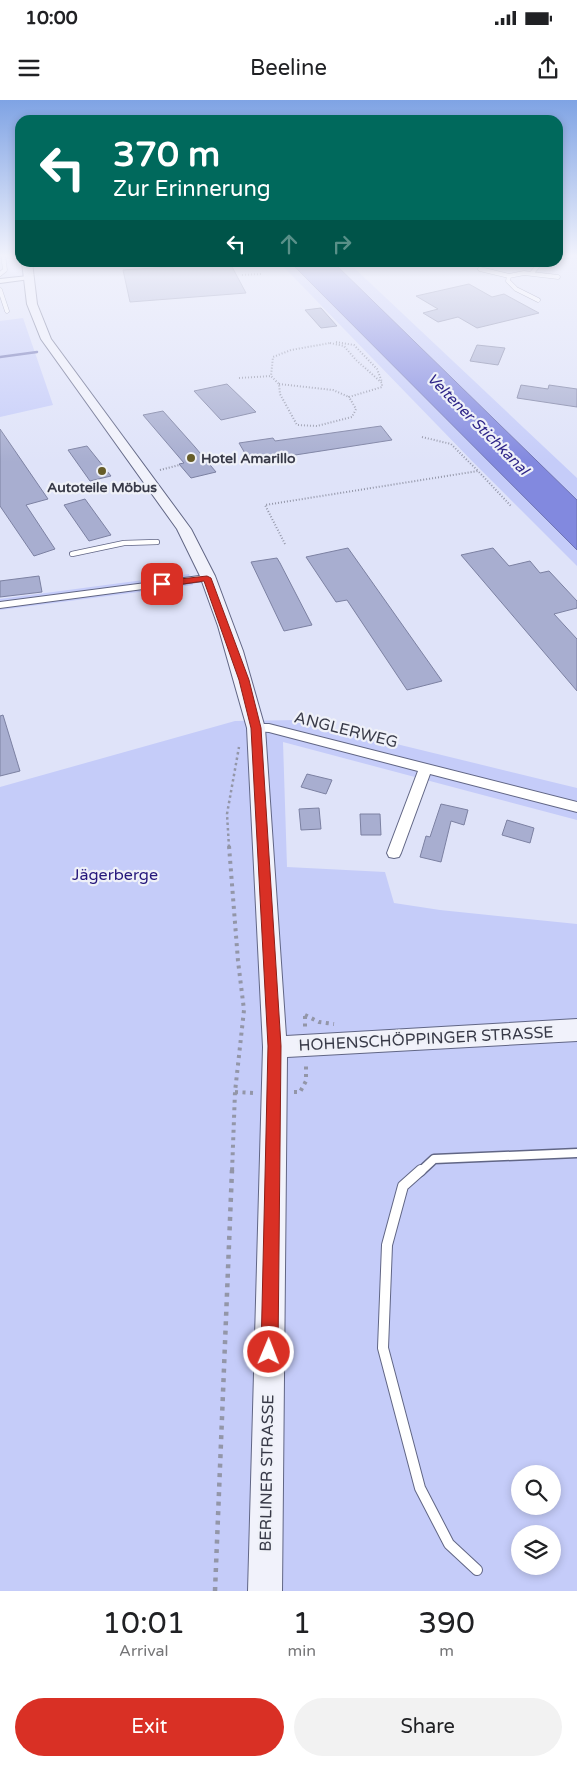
<!DOCTYPE html>
<meta charset="utf-8">
<style>
:root{--surface:#fff;--page:#f2f2f2;--text:#202124;--muted:#757577;--accent:#d93025}
body{margin:0;font-family:"Varela Round",sans-serif;background:var(--page);color:var(--text);height:100vh;display:flex;flex-direction:column;font-size:19px;white-space:nowrap}
*{box-sizing:border-box;margin:0}
p{font-size:16px;color:var(--muted)}
.icon{flex:none;width:28px;height:28px;fill:none;stroke:currentColor;stroke-width:2;stroke-linecap:round;stroke-linejoin:round}
.map{position:relative;height:1491px;overflow:hidden}
.panel{display:flex;flex-direction:column;background:var(--surface);flex:1}
.panel>*{flex:none}
.guide{position:absolute;left:15px;top:15px;width:548px;height:152px;border-radius:15px;box-shadow:0 2px 8px #0003;background:#00695c;color:#fff;overflow:hidden}
.buttons{position:absolute;left:511px;top:1365px;display:grid;gap:10px}
.buttons a{display:grid;place-items:center;width:50px;height:50px;border-radius:50%;background:var(--surface);box-shadow:0 2px 8px #0003;font-size:25px}
.pin{position:absolute;display:grid;place-items:center;width:42px;height:42px;color:#fff;margin:-21px;border-radius:10px;box-shadow:0 2px 8px #0006}
.me{position:absolute;width:55px;margin:-28px;rotate:1deg;stroke-linejoin:round;filter:drop-shadow(0 0 4px #0008)}
.turn{display:flex;align-items:center;gap:18px;height:105px;padding:0 15px;font-size:22px}
.turn .icon{width:65px;height:65px;stroke-width:2.5}
.turn b{display:block;font-size:35px;line-height:42px}
.lanes{display:flex;align-items:center;height:48px;padding:0 15px;background:#0003;justify-content:center;gap:25px;direction:ltr}
.lanes .off{opacity:.35}
.eta{display:flex;justify-content:space-evenly;align-items:center;height:85px;text-align:center}
.eta b{font-size:30px;font-weight:600;line-height:35px}
.button{display:flex;gap:10px;margin-top:auto;padding:10px 15px}
.button a{flex:1;height:58px;border-radius:30px;background:var(--accent);color:#fff;font-size:20px;font-weight:600;line-height:58px;text-align:center}
.button a+a{background:var(--page);color:var(--text)}
.status{display:flex;justify-content:space-between;align-items:center;height:35px;padding:0 25px;background:var(--surface);direction:ltr}
.status svg{height:14px;fill:currentColor}
header{display:flex;justify-content:space-between;align-items:center;height:65px;padding:0 15px;background:var(--surface);font-size:22px;font-weight:600}
.map>svg:first-child{display:block}
</style>
<div class="status"><b>10:00</b><svg viewBox="0 0 49 12"><path d="M0 12V9h3v3zM5 12V6h3v6zM10 12V3h3v9zM15 12V0h3v12zM26 1h20v11H26zM47 4h2v5h-2z"/></svg></div>
<header><svg class="icon" aria-label="menu" viewBox="0 0 24 24"><path d="M4 6h16M4 12h16M4 18h16"/></svg>Beeline<svg class="icon" aria-label="share" viewBox="0 0 24 24"><path d="M12 15V3M7 8l5-5 5 5M5 13v7h14v-7"/></svg></header>
<div class="map">
<svg width="577" height="1491" viewBox="0 0 577 1491">
<rect width="100%" height="100%" fill="#dfe3f9"/>
<path fill="#c5ccf9" fill-rule="evenodd" d="M280,163H291L577,450V466L472,361Z
M334,163H369L351,165L577,378V400Z
M23,218L53,305L0,317V221Z
M189,474L193,485L0,510V499Z
M298,620L577,688V720L283,642L287,767L385,772L394,803L440,810L577,824V1491H0V687L235,621ZM520,1374H552V1406H520ZM520,1434H552V1466H520Z"/>
<path fill="#8289df" stroke="#6c71b2" d="M291,163H334L577,400V450Z"/>
<g fill="none" stroke-linecap="round" stroke-linejoin="round">
<path stroke="#6c71b2" stroke-width="2.5" d="M0,257L37,252"/>
</g>
<path fill="#a8aed0" stroke="#7c81a2" d="M230,163L246,193L130,202L123,170Z
M469,184L492,197L504,194L539,213L477,228L458,217L438,222L423,213L438,209L416,196Z
M321,208L337,226L321,228L305,210Z
M477,245L505,248L498,265L470,261Z
M227,284L256,312L221,320L194,291Z
M521,285L548,289L549,285L577,289V307L517,298Z
M163,311L195,347L216,372L191,378L179,364L184,363L143,315Z
M381,326L392,340L250,362L239,343L273,338L275,341Z
M0,329L48,399L26,405L55,449L34,456L0,406Z
M87,346L111,376L90,381L68,350Z
M85,399L111,435L89,441L64,405Z
M348,448L442,581L407,590L347,500L336,502L306,457Z
M493,448L509,466L530,461L540,473L549,471L577,501V508L554,514L577,539V591L461,455Z
M277,458L280,463L312,525L284,531L251,462Z
M39,476L42,492L0,497V481Z
M3,615L20,671L0,676V616Z
M307,674L332,680L326,694L301,687Z
M441,704L468,710L464,725L451,721L441,762L420,757L426,736L430,737Z
M319,708L321,729L301,730L299,709Z
M360,714H380L381,735H361Z
M507,720L534,728L530,743L502,735Z"/>
<g fill="none" stroke-linecap="round" stroke-linejoin="round">
<defs>
<path id="service-far3" d="M480,169L509,176
M532,173L541,162
M0,174L5,170L3,154
M0,190L7,211
M538,200L516,189L508,181L509,176L524,173L558,177"/>
<path id="service-far2" d="M72,454L124,443L157,442"/>
<path id="service-far1" d="M420,1072L434,1059L577,1053"/>
<path id="service" d="M421,1070L403,1086L387,1145L383,1248L420,1388L449,1444L477,1470"/>
<path id="minor" d="M28,176L30,177V179L0,183V179Z
M207,475L211,476L212,478L211,480L0,508V502Z
M256,624H269L577,702V712L430,674L401,753L399,757L394,758L389,757L387,753L418,671L269,632L252,631L250,628Z"/>
<path id="secondary" d="M22,162H32L37,204L51,239L191,429L215,476L243,551L265,628L286,936L577,919V941L287,957L282,1491H248L263,947L247,628L218,526L200,476L177,429L41,239L27,204Z"/>
</defs>
<use href="#service-far3" stroke="#616685" stroke-width="5"/>
<use href="#service-far2" stroke="#616685" stroke-width="6"/>
<use href="#service-far1" stroke="#616685" stroke-width="11"/>
<use href="#service" stroke="#616685" stroke-width="12"/>
<use href="#minor" stroke="#616685" stroke-width="2"/>
<use href="#secondary" stroke="#616685" stroke-width="2"/>
<path stroke="#9396a8" stroke-width="2" stroke-dasharray="1 2" stroke-linecap="butt" d="M242,175L261,174
M336,242L354,245L377,269L382,282
M330,243L344,246L356,260L382,283V287L349,297L356,309L352,317L317,326L297,325L280,294L279,284L271,276L273,257L291,250Z
M239,278L271,276
M279,284L333,290L349,297
M422,337L451,344L478,371
M160,370L179,365
M285,444L265,405L478,371L511,406"/>
<path stroke="#9396a8" stroke-width="2.5" stroke-dasharray="2.5 3" stroke-linecap="butt" d="M229,747L227,714L239,647"/>
<path stroke="#9396a8" stroke-width="4" stroke-dasharray="3 4.5" stroke-linecap="butt" d="M229,746L238,861L244,910L235,992L232,1072
M305,915L319,922L334,924
M305,916V929
M235,992L255,993
M294,992H300L306,981V963"/>
<path stroke="#9396a8" stroke-width="4.5" stroke-dasharray="4 5.5" stroke-linecap="butt" d="M215,1491L232,1070"/>
<use href="#service-far3" stroke="#fff" stroke-width="4"/>
<use href="#service-far2" stroke="#fff" stroke-width="4.5"/>
<use href="#service-far1" stroke="#fff" stroke-width="8"/>
<use href="#service" stroke="#fff" stroke-width="10"/>
<use href="#minor" fill="#fff" fill-rule="evenodd"/>
<use href="#secondary" fill="#f1f2fb" fill-rule="evenodd"/>
</g>
<linearGradient id="sky" x2="0" y2="1"><stop stop-color="#7fa3e4"/><stop offset="0.43" stop-color="#f1f2fc"/><stop offset="1" stop-color="#f1f2fc" stop-opacity="0"/></linearGradient>
<rect width="577" height="362" fill="url(#sky)"/>
<path fill="#d93025" stroke="#8d1f18" d="M207,476L211,478L249,580L261,628L281,946L278,1252L275,1258L269,1260L263,1258L261,1252L268,946L251,628L239,580L204,481L162,487L158,484L162,481Z"/>
<g fill="#675d29" stroke="#eff1f8" stroke-width="2">
<circle cx="191" cy="358" r="5"/>
<circle cx="102" cy="371" r="5"/>
</g>
<g text-anchor="middle" dominant-baseline="central" stroke-width="4.5" stroke-linejoin="round" paint-order="stroke">
<g font-size="14" font-weight="bold" fill="#383a48" stroke="#eff1f8" text-anchor="start">
<text x="201" y="358">Hotel Amarillo</text>
<text x="102" y="387" text-anchor="middle">Autoteile Möbus</text>
</g>
<g font-size="15" font-style="italic" fill="#2e2588" stroke="#eff1f8">
<text transform="translate(478 324) rotate(45)">Veltener Stichkanal</text>
</g>
<g font-size="16" fill="#383a48" stroke="#eff1f8">
<text transform="translate(346 630) rotate(14)">ANGLERWEG</text>
<text transform="translate(426 939) rotate(-3)">HOHENSCHÖPPINGER STRASSE</text>
<text transform="translate(267 1373) rotate(-89)">BERLINER STRASSE</text>
</g>
<g font-size="16" fill="#26187c" stroke="#eff1f8">
<text x="115" y="775">Jägerberge</text>
</g>
</g>
</svg>
<div class="buttons">
<a><svg class="icon" aria-label="search" viewBox="0 0 24 24"><circle cx="10" cy="10" r="6"/><path d="M15 15l6 6"/></svg></a>
<a><svg class="icon" aria-label="layers" viewBox="0 0 24 24"><path d="M12 4l9 5-9 5-9-5zM3 14l9 5 9-5"/></svg></a>
</div>
<div class="pin" style="left:162px;top:484px;background:#d93025"><svg class="icon" aria-label="arrive" viewBox="0 0 24 24"><path d="M6 21V4h12l-3 4 3 4H6"/></svg></div>
<svg class="me" style="left:269px;top:1252px" viewBox="-20 -20 40 40"><circle r="17" fill="#d93025" stroke="#fff" stroke-width="3"/><path d="M0-11L8 9 0 5-8 9z" fill="#fff"/></svg>
<div class="guide">
<div class="turn"><svg class="icon" aria-label="left" viewBox="0 0 24 24"><path d="M17 20v-9H6M10 6l-5 5 5 5"/></svg><div><b>370 m</b>Zur Erinnerung</div></div>
<div class="lanes"><svg class="icon" aria-label="left" viewBox="0 0 24 24"><path d="M17 20v-9H6M10 6l-5 5 5 5"/></svg><svg class="icon off" aria-label="ahead" viewBox="0 0 24 24"><path d="M12 20V5M6 11l6-6 6 6"/></svg><svg class="icon off" aria-label="right" viewBox="0 0 24 24"><path d="M7 20v-9h11M14 6l5 5-5 5"/></svg></div>
</div>
</div>
<section class="panel">
<div class="eta">
<div><b>10:01</b><p>Arrival</p></div>
<div><b>1</b><p>min</p></div>
<div><b>390</b><p>m</p></div>
</div>
<div class="button"><a>Exit</a><a>Share</a></div>
</section>
